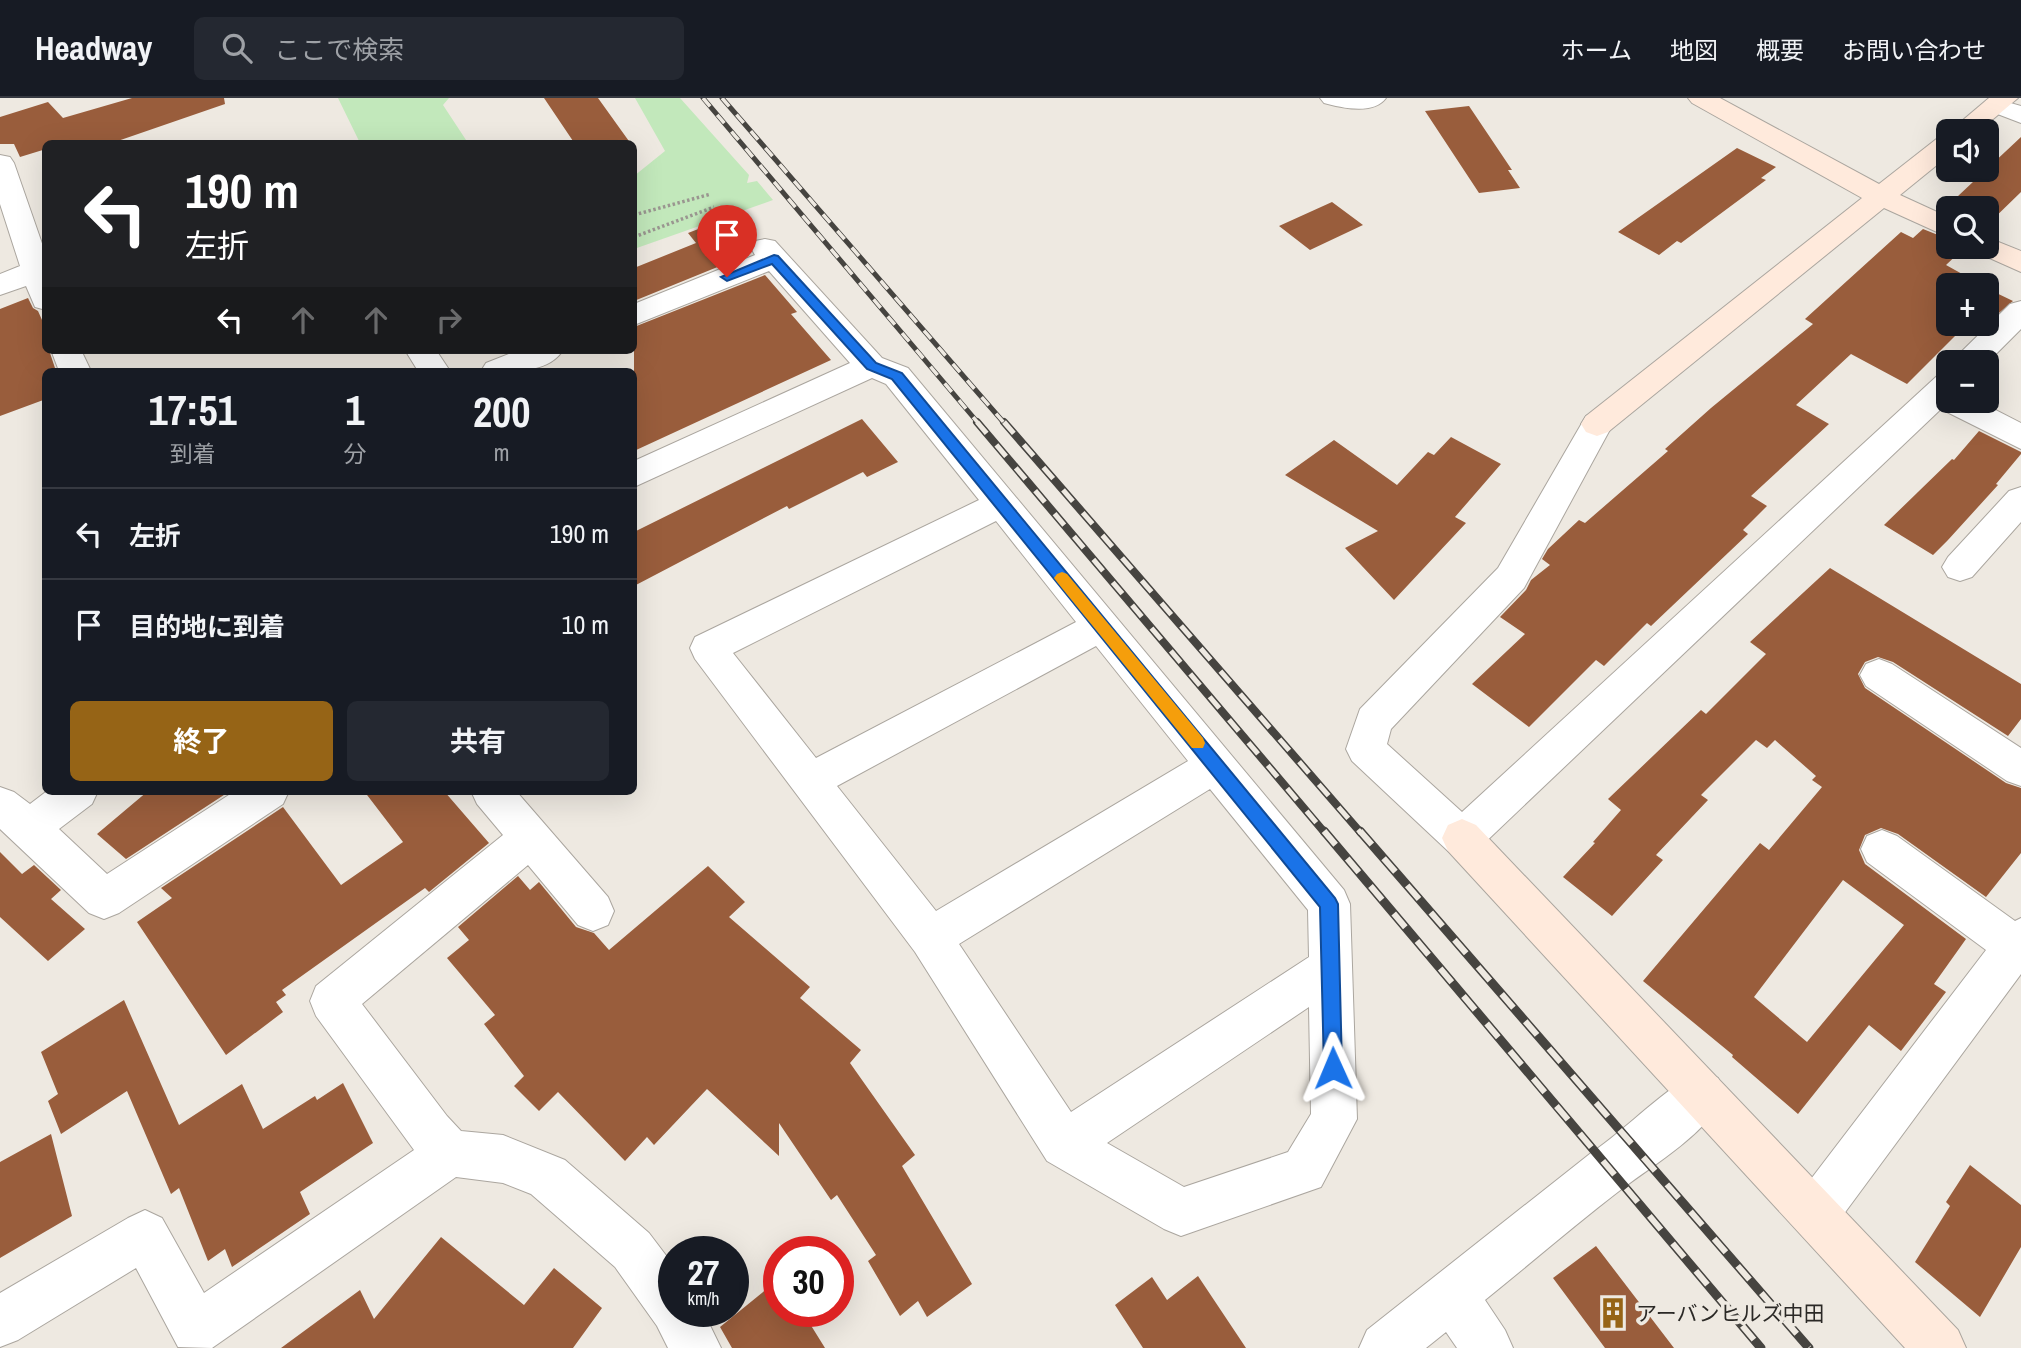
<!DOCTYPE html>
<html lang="ja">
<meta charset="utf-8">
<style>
:root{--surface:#171b24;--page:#242831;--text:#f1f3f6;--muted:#9ea1a6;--line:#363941;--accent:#966416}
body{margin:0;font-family:"Archivo Narrow","Noto Sans JP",sans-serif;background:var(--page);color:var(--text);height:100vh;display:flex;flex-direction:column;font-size:26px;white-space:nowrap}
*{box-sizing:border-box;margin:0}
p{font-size:23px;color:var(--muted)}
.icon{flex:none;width:38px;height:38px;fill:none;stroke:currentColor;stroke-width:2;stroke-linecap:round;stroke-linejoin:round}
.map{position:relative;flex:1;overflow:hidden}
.drawer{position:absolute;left:42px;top:270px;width:595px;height:427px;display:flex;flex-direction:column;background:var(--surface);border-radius:10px;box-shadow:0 7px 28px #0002}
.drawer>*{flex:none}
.banner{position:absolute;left:42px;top:42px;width:595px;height:214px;border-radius:10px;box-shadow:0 7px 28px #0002;background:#202124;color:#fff;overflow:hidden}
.buttons{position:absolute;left:1936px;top:21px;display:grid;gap:14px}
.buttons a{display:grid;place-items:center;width:63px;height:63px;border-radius:10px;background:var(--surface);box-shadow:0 7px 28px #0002;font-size:35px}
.speed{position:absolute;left:658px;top:1138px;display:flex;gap:14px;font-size:35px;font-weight:700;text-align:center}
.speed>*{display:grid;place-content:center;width:91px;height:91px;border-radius:50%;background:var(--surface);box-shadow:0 7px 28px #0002;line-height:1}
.speed small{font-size:18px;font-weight:400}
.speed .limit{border:10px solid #d22;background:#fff;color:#111}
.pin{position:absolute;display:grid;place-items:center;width:60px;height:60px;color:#fff;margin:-72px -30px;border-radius:50% 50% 50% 0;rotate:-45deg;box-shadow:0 0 7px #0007}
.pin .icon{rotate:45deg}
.me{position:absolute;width:77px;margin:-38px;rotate:359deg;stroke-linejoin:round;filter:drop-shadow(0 0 5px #0008)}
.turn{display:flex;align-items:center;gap:24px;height:147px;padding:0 28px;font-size:32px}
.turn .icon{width:91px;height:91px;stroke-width:2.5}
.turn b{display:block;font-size:49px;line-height:60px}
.lanes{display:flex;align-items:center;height:66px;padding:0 28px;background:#0003;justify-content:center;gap:35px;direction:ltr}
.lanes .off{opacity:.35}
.eta{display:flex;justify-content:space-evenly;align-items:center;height:119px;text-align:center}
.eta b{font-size:42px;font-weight:700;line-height:49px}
.button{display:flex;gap:14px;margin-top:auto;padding:14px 28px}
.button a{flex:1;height:80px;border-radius:10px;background:var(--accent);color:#fff;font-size:28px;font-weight:700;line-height:80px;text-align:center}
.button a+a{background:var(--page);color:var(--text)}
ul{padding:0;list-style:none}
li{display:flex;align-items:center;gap:21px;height:91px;padding:0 28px;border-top:2px solid var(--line)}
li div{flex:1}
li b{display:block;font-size:26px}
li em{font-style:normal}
header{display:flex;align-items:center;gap:42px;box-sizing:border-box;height:98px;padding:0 35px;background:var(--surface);border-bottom:2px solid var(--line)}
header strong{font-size:33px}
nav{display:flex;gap:38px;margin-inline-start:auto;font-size:24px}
.search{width:490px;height:63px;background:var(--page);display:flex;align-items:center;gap:18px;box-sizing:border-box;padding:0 24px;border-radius:10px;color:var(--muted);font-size:26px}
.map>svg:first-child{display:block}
</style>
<header>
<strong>Headway</strong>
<div class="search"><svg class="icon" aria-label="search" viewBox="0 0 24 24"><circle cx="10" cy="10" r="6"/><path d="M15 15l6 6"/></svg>ここで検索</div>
<nav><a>ホーム</a><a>地図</a><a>概要</a><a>お問い合わせ</a></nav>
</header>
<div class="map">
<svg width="2021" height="1250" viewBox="0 0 2021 1250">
<rect width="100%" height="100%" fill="#eee9e1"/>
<path fill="#c2e8bb" d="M338,0H449L443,7L468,45H360Z
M635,0H680L749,77L747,85L757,83L773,102L634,151V78L665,53Z"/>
<path fill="#995d3c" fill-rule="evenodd" d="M132,0H224L225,6L109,46H46V51L20,59L14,46H0V19L48,4L63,20Z
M544,0H598L631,46H575Z
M1469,8L1512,72H1508L1520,90L1479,95L1425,13Z
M2021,39V94L1986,128V110H1948V116L1942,113Z
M1737,50L1776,69L1761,80L1766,82L1681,145L1677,143L1659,157L1618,134Z
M1332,104L1363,127L1310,152L1279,128Z
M732,118L753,142L749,147L741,151L747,157L634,203V170L696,145L688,135Z
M1923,131L1948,141V149H1965L1946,167L1982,187H1948V226H1967L1907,286L1851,256L1796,307L1829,326L1751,398L1767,408L1743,432L1748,436L1651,528L1647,525L1604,568L1596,562L1529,629L1472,586L1525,536L1500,519L1526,492L1531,482L1550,467L1542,461L1548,451L1579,422L1585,425L1668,353L1665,351L1711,310L1813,226L1805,221L1901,134L1913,140Z
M765,177L797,214L791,216L831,262L634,353V229Z
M1986,190L2013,203L1986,226Z
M28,200L33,210L38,213L46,231V252H49L56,273H46V301L0,318V211Z
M862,321L898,364L867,379L863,374L789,411L787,408L634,488V434Z
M1979,333L2021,354V356L1996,386L1998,387L1948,442L1933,457L1884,427L1952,361L1954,362Z
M1451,339L1501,366L1455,419L1466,425L1394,502L1345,450L1378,433L1285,377L1334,342L1397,387L1428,354L1434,357Z
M1830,470L2021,586V621L2008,638L1893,564L1878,559L1865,564L1858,576L1865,590L2006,685L2021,690V755L1986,799L1898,736L1881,730L1865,737L1859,752L1865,766L1966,841L1934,886L1946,894L1901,953L1869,927L1798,1016L1732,959L1733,957L1643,883L1760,745L1769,752L1822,689L1812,682L1816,678L1775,642L1767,650L1756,642L1701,697L1708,702L1656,757L1663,762L1612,818L1563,779L1595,745L1593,744L1621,712L1608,701L1701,612L1706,616L1766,556L1750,544ZM1843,782L1904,827L1807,944L1754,899Z
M148,693H230L126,761L97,736Z
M364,693H444L489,745L429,794L425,790L282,892L286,897L276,904L283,914L226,957L137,824L172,800L161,790L283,709L341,787L403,744Z
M0,754L22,776L34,767L61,792L51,801L85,831L48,863L0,819Z
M708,768L745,804L729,819L810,889L800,900L861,952L850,965L915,1057L902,1068L972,1186L927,1219L918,1203L900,1218L868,1163L876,1157L837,1097L831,1102L779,1025V1058L707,991L654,1047L647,1039L625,1063L558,994L539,1013L514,988L524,978L484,926L495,917L447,860L469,842L458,829L518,778L530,792L539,784L576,829L594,835L609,852Z
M124,902L179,1027L242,986L263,1031L315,998L317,1002L343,985L373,1045L300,1094L310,1116L232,1169L225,1151L208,1163L179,1090L171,1096L127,993L61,1036L48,1003L58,996L41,954Z
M51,1036L72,1118L0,1160V1064Z
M1970,1067L2021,1107V1149L1980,1219L1915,1164L1950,1108L1946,1104Z
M441,1139L524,1207L554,1170L602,1210L573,1250H281L360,1192L374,1221Z
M1596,1148L1674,1250H1605L1553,1180Z
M1198,1178L1246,1250H1143L1115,1207L1152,1179L1167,1202Z
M779,1181V1213H802L825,1250H732L720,1229Z"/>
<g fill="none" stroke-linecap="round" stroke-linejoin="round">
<defs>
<path id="street" d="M1320,0H1386C1374,17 1342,10 1324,5Z
M1993,0L2021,8V25L1987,12L1983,7L1987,2Z
M0,57L10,59L14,65L46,157V212L35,209L26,188L0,197V176L20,168L0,106Z
M765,141L775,143L882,260L908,270L1344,792L1350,806L1357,1021L1321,1089L1181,1138L1164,1131L1047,1063L915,854L695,561L690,550L695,539L979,402L886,286L872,280L634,389V363L850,265L769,173L634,227V206L755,157L751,150L755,143ZM996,423L1076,524L816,660L733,555ZM1096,548L1188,663L936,813L837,688ZM1210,691L1308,812L1309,859L1071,1014L959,846ZM1309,909L1311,1016L1288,1054L1184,1089L1107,1045Z
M2021,203V231L1986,266L1955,264L1959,256L2010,206Z
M51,252H81L91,273H59Z
M405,252H436L450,273H418Z
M519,252H563C548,277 507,273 481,273L486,265Z
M1948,275V303H1978L2021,325V351L1941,311L1476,753L1462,759L1448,753L1352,663L1346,651L1360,611L1498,470L1586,318L1597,314L1608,318L1613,326L1524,490L1391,631L1387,646L1462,714L1937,278Z
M2021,389V424L1972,479L1960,483L1948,479L1942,469L1948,459L2009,393Z
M1879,561L1892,566L2021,650V688L2007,683L1866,588L1860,577L1866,566Z
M0,689L14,694L30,706L47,693H98L92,706L59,731L107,776L235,693H289L283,706L119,815L104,821L89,815L0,731Z
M471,693H516L608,799L614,813L608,827L593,833L578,827L528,767L362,906L447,1018L461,1033L503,1037L565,1062L649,1135L674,1168V1213H703L721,1250H668L657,1228L615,1169L531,1096L503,1085L456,1079L212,1250L178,1249L136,1170L18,1242L0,1249V1195L128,1120L145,1112L162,1120L204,1195L414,1052L316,918L310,903L316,888L503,737L477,706Z
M1882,732L1897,738L2015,823L2021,820V876L1832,1132L1815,1139L1798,1132L1791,1115L1798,1098L1986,852L1867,764L1861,751L1867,738Z
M1702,973L1718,980L1725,996C1710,1033 1655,1066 1623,1090C1576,1126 1531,1165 1485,1202L1505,1232L1513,1250H1457L1446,1234L1426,1250H1359L1367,1232L1591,1055C1626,1032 1666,988 1702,973Z"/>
<path id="secondary" d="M1688,0H1720L1879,86L1939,39L1948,37V58L1900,97L1948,119V139L1884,110L1608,334L1597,338L1586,334L1581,326L1586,318L1862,100L1692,5Z
M1989,0H2018L1979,33H1950Z
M1986,139L2021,153V174L1976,154L1972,149H1986Z
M1462,721L1476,727L1958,1232L1966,1250H1905L1448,753L1442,740L1448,727Z"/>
</defs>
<use href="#street" stroke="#aba69f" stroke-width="2"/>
<use href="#secondary" stroke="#aba69f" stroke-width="2"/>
<path stroke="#9a9690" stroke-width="3.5" stroke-dasharray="2.5 2.5" stroke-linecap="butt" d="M634,117L711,96
M634,139L714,109"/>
<use href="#street" fill="#fff" fill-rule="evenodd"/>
<use href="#secondary" fill="#ffeadc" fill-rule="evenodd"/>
<defs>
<path id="rail-far2" d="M703,0L979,326
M722,0L1005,326"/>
<path id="rail-far1" d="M977,324L1325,735
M1004,324L1361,735"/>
<path id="rail" d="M1324,733L1761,1250
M1360,733L1809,1250"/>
</defs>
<use href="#rail-far2" stroke="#464440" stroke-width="5"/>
<use href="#rail-far1" stroke="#464440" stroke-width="8"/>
<use href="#rail" stroke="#464440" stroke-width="9"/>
<use href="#rail-far2" stroke="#eee9e1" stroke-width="3.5" stroke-dasharray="11" stroke-linecap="butt"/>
<use href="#rail-far1" stroke="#eee9e1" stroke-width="5" stroke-dasharray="15" stroke-linecap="butt"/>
<use href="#rail" stroke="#eee9e1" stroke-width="6" stroke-dasharray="18" stroke-linecap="butt"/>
</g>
<path fill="#1a73e8" stroke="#114b97" stroke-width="2" d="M774,157L778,158L876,265L902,275L1335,800L1338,806L1342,970L1340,977L1333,979L1326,977L1324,970L1320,809L892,281L867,271L772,166L727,183L721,179Z"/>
<path fill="#f59e0b" d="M1062,474L1067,476L1203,640L1205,645L1203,650H1192L1057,484L1054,480L1057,476Z"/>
<defs>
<symbol id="building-bare" viewBox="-9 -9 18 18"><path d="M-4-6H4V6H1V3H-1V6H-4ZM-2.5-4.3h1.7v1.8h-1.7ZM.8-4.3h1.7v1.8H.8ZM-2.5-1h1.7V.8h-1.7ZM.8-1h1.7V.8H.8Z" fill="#966416" stroke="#eee9e1" stroke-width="2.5" paint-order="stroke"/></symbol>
</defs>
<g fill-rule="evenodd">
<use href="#building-bare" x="1591" y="1193" width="44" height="44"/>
</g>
<g text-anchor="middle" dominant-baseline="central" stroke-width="7" stroke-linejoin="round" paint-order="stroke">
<g font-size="21" fill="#2b2926" stroke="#eee9e1" text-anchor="start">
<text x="1636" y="1215">アーバンヒルズ中田</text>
</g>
</g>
</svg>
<div class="buttons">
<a><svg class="icon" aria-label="sound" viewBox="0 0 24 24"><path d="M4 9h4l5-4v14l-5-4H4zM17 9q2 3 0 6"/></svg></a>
<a><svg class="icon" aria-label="search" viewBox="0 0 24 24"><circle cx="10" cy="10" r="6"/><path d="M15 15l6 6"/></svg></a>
<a>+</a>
<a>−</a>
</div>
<div class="speed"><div>27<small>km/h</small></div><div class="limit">30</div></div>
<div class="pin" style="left:727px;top:179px;background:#d93025"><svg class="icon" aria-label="arrive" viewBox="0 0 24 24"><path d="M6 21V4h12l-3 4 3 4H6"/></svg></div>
<svg class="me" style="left:1333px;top:970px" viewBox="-20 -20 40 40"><path d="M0-17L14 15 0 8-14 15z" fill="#1a73e8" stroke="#fff" stroke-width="4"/></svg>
<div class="banner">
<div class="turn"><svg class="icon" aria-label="left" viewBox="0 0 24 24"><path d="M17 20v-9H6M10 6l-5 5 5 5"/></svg><div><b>190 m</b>左折</div></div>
<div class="lanes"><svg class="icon" aria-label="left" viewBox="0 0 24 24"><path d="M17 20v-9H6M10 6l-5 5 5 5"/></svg><svg class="icon off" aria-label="ahead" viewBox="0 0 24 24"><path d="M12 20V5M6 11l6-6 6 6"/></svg><svg class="icon off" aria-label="ahead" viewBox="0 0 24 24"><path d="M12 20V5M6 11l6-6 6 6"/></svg><svg class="icon off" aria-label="right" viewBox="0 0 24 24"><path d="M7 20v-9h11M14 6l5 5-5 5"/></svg></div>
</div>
<section class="drawer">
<div class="eta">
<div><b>17:51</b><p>到着</p></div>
<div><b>1</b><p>分</p></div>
<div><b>200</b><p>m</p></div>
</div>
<ul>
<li><svg class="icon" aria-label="left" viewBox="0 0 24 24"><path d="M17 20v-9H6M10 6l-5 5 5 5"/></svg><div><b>左折</b></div><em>190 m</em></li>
<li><svg class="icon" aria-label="arrive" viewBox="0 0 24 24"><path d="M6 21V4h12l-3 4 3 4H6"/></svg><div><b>目的地に到着</b></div><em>10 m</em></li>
</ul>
<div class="button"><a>終了</a><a>共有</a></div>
</section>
</div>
